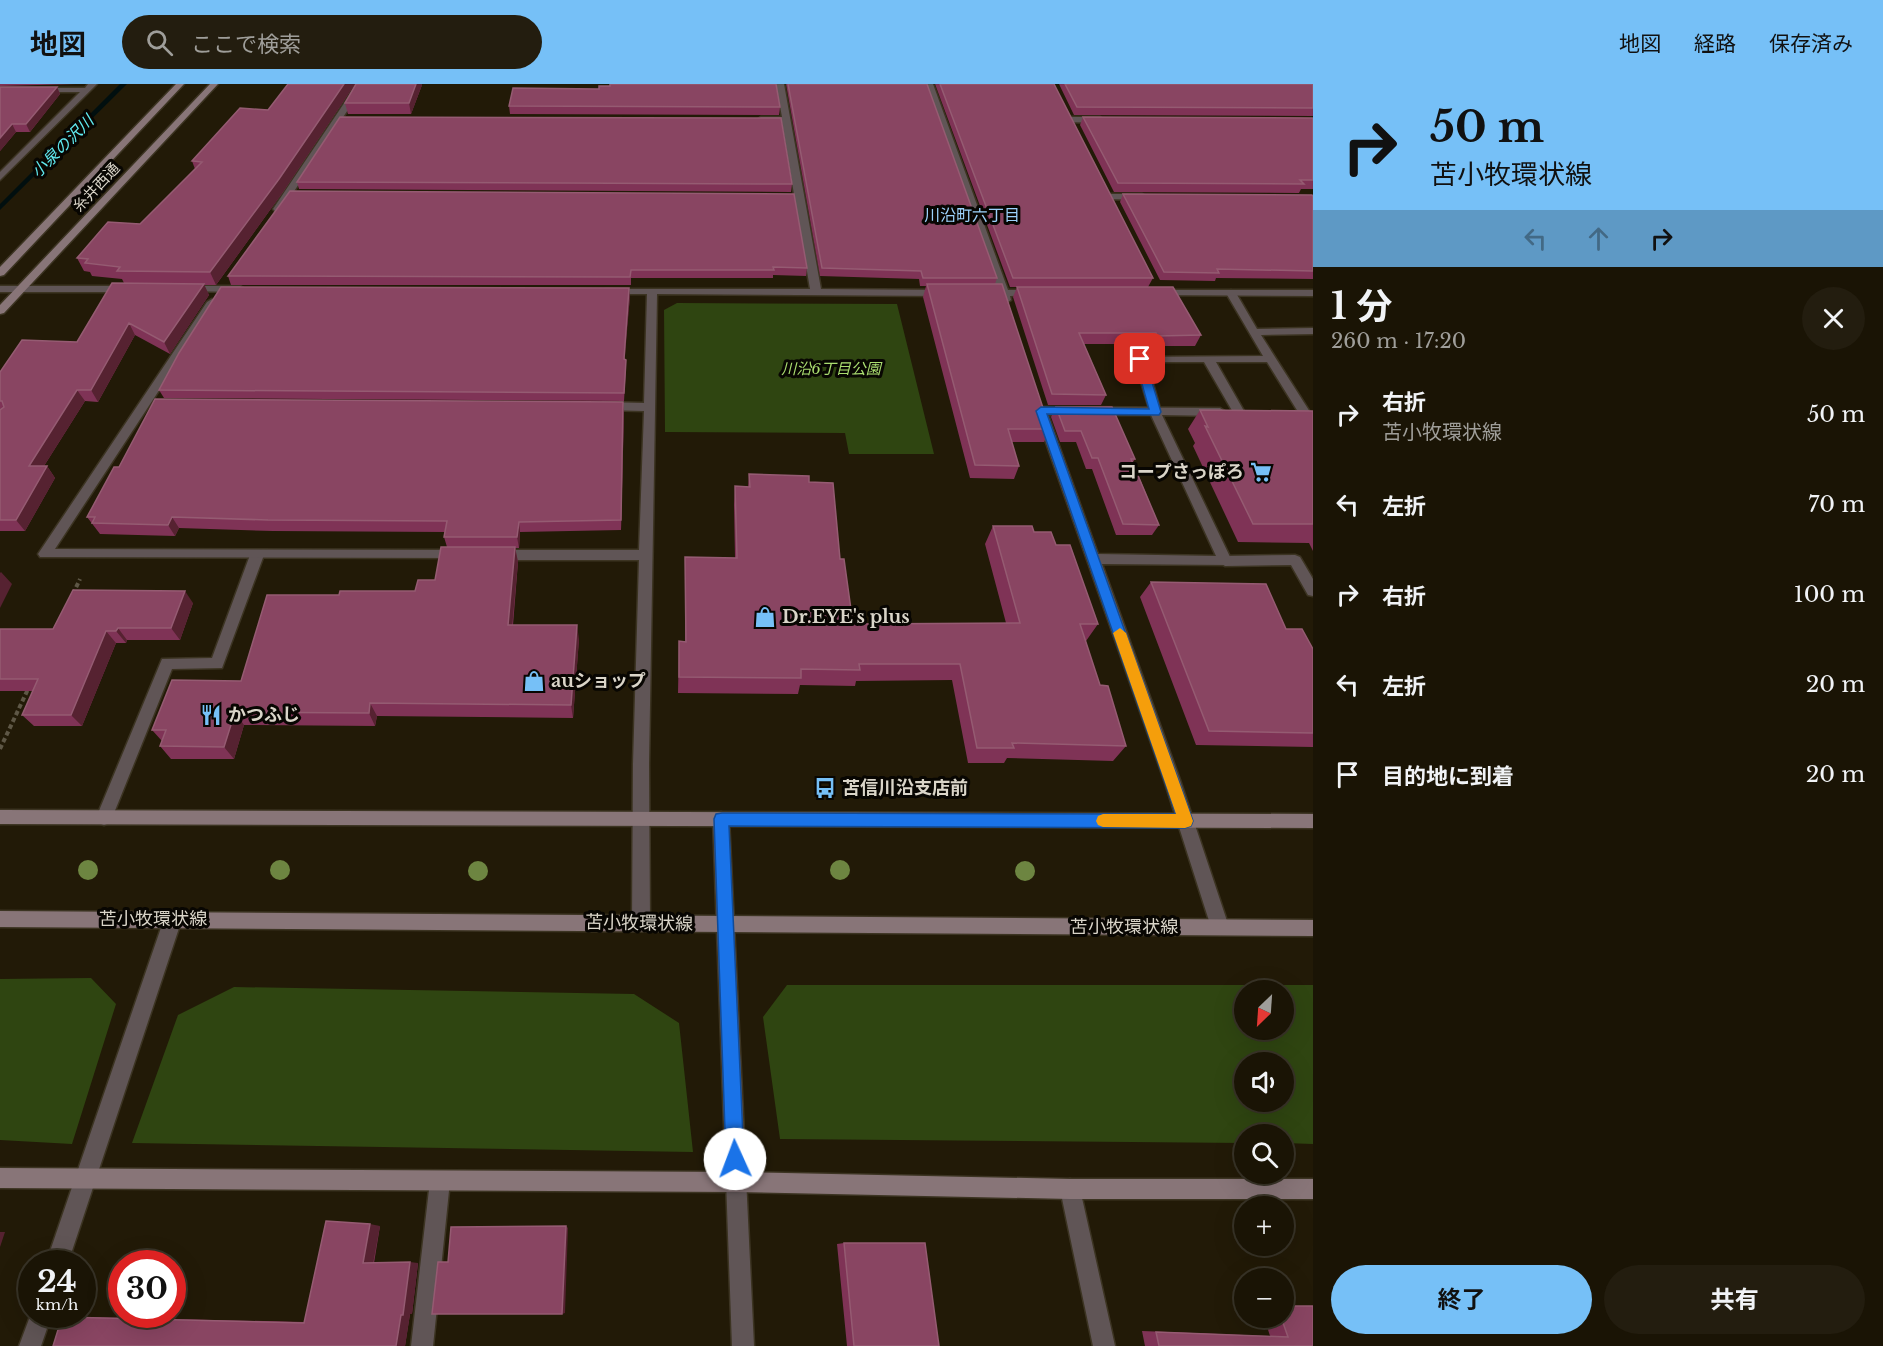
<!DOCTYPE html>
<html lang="ja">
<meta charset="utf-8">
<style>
:root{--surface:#1a1405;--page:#231d0f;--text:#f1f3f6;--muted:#9f9e9a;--line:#383327;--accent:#76c0f7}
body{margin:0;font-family:"Libre Baskerville","Noto Sans JP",serif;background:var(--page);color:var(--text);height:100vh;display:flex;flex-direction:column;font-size:22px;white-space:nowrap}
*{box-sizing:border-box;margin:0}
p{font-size:20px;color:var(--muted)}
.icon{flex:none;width:33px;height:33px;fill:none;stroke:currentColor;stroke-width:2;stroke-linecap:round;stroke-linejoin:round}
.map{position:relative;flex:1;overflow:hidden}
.side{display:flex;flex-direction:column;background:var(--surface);width:570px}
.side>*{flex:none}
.banner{background:#76c0f7;color:#111;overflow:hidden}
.needle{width:39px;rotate:205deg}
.buttons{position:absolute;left:1234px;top:896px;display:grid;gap:12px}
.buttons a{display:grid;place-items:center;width:60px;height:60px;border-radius:50%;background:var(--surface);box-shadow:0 6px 24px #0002,0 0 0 2px var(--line);font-size:30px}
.speed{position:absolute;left:18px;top:1166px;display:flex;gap:12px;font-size:30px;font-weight:700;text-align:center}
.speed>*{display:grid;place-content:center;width:78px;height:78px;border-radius:50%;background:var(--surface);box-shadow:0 6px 24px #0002,0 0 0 2px var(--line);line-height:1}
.speed small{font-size:15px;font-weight:400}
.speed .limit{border:9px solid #d22;background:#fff;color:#111}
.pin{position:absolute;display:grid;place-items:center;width:51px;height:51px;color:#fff;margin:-26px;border-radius:12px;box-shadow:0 3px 9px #0006}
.me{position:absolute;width:66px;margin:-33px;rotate:358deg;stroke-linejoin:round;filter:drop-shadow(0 0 4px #0008)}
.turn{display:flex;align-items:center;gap:21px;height:126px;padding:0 18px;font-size:27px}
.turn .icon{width:78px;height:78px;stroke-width:2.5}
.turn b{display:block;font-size:42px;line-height:51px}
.lanes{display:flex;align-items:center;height:57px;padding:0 18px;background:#0003;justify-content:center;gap:30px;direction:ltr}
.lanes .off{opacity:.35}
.round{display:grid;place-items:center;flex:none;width:63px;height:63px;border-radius:32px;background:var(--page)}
.headline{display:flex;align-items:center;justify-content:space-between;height:102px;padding:0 18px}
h1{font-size:36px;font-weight:700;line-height:45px}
.cta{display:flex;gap:12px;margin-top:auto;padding:12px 18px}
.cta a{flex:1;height:69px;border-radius:36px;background:var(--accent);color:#111;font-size:24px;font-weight:700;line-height:69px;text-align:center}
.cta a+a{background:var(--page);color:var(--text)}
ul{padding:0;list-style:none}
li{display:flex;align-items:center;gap:18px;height:90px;padding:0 18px}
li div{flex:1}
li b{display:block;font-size:22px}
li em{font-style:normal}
header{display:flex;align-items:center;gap:36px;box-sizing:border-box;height:84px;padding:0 30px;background:var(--accent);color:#111}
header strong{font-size:28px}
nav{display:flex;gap:33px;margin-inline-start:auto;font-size:21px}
.search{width:420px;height:54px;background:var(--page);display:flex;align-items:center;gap:15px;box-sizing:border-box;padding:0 21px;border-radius:33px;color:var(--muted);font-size:22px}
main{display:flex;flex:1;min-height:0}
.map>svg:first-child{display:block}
</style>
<header>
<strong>地図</strong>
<div class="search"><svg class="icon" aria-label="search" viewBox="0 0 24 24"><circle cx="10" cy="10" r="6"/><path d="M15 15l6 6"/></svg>ここで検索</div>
<nav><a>地図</a><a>経路</a><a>保存済み</a></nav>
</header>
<main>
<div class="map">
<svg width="1313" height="1262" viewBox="0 0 1313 1262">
<rect width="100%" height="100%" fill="#221a07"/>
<path fill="#2f4511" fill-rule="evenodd" d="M677,219L897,220L934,370H849L845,349L665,348L664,226Z
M91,894L116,920L72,1060L0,1056V895Z
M787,901H1313V1060L1284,1059V1050H1245V1059L780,1055L763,933ZM1245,906H1284V945H1245ZM1245,978H1284V1017H1245Z
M234,903L634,910L679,939L693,1068L132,1059L178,931Z"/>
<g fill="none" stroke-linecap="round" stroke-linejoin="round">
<path fill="#010f0f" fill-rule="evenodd" d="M120,0H127L0,126V120Z"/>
<defs>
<path id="lane" d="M1231,206L1236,209L1257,245L1313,244V250L1261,251L1310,328L1308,331H1300L1267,278H1216L1244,327L1238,331L1234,330L1204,278H1147L1161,328L1159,331H1151L1134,275L1136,273L1263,272L1226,209Z
M257,466L264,471L222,584L172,585L110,739L104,741L98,739L96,734L162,575L212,574L250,471Z
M1295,471L1300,473L1313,495V512L1308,511L1291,481L1225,482L1218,477L1225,472Z
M440,1087L447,1090L450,1097L433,1262H411L430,1097L433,1090Z"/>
<path id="street" d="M88,0H97L0,96V88L80,8H0V4H85Z
M357,0H365L281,127H275L273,125Z
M776,0H784L821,205L945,206L950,209L945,212L657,210L649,680L650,838L647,844L641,846L635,844L632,838L633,680L639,476H496L489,471L496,466H639L644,327L603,326L597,322L603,318L644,319L647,210H609L605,209V205H810L782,39H761L757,36L761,33H782Z
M925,0H933L1008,206H1035L1040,209L1039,211L1010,212L1011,216L1006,219L1002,218L999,212H984L979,209L984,206H997Z
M1070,33H1100L1104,36L1100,39L1067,38L1066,36Z
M1110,110H1142L1147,113L1142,116L1107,115L1105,113Z
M0,202H129L134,205L129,208H0Z
M186,202H240L245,205L240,208L182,207V203Z
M1158,206H1313V212L1154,211L1153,209Z
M212,215L217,218L55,465L460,466L465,468L467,471L465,474L40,473L38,470L40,467L207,218Z
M1041,323L1220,324L1226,328L1220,332L1162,331L1232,477L1230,481L1102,480L1180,696L1229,843L1226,849L1220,851L1214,849L1211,843L1164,696L1036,330L1037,324ZM1048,331H1151L1216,472L1098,470Z
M721,728L727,730L729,735L754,1262H732L713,735L715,730Z
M173,827L179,829L182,835L68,1179H46L164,835L167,829Z
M1070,1095L1077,1098L1080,1105L1115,1262H1093L1060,1105L1063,1098Z
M32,1227V1230H52L41,1262H19Z"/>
<path id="secondary" d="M176,0H184L4,191L0,192V183Z
M210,0H218L4,229L0,230V221Z
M0,726L1313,730V744L0,740Z
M0,827L1313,836V852L0,843Z
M0,1084L736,1088L1070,1095H1313V1115H1070L736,1108L0,1104Z"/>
</defs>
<use href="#lane" stroke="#3c3422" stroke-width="3"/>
<use href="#street" stroke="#3c3422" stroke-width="3"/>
<use href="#secondary" stroke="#3c3422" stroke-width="3"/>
<path stroke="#5e5746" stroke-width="4" stroke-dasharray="4.5 3" stroke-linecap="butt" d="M73,510L80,495
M0,665L29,603"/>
<use href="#lane" fill="#605556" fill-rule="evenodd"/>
<use href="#street" fill="#605556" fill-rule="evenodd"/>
<use href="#secondary" fill="#887578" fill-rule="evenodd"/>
</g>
<g fill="#6d8541">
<circle cx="88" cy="786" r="10"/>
<circle cx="280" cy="786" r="10"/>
<circle cx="840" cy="786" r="10"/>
<circle cx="478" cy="787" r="10"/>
<circle cx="1025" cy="787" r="10"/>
</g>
<path fill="#7f3356" d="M0,0H76L0,2Z
M288,0H355L283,108L216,201H204L209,211L170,270L135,251L98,318L85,317L44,382H47L55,394L25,447H0V288L77,258L124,199L122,195L92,192L90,188L84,187L77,174L140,140L195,85L192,77L268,26Z
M786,0H927L997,194L995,200L1050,345L1044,358H1012L1019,382L1014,395L970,394L923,213L926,202H920L919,195L820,192Z
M935,0H1054L1153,194L1148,203H1010Z
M1059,0H1313V32L1074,31Z
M422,1L411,30H348L345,19Z
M610,2L780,23L779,31L510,30L509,22L599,5Z
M0,3H57L60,10L30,48H16L0,67Z
M1083,33L1313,34V105H1301L1299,109L1114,108L1080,41Z
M297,98L792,100L791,108L299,105Z
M290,107L807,184L806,192L773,191V194H631V201H231L228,192Z
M1123,110L1313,113V195L1216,194L1215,197L1160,196L1120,118Z
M1017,203L1201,251L1195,262H1152L1150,260H1084L1106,311L1101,321H1048L1013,213Z
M630,212L624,275L626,276V284L624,317L164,314L159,306Z
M1056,323L1135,375L1133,378L1159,441L1152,451H1116L1092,385H1086L1076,358H1060L1051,333Z
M1200,326L1313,327V467L1309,459L1238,458L1193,362L1195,359L1188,345Z
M624,329L621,446L520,448L519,464H515L518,478L513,541L579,555L573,634L377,632L375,642L244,641L234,675H171L160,662L162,657L152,646L241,597L339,511L415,507L435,496L447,463L444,453L445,448L273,447L179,444L175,452L100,450L87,433L119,383Z
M749,390L809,398L840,475L853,540L1006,539L985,460L993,442L1034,448L1056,461L1098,540L1086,557H1085L1100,601L1126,662L1113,677L1007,674L1004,679H968L952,596L856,597L855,602L800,601L798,610L678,609L679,557H685V473L735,474L734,421L735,402L748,403Z
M1151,498L1286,545L1313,565V663L1196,661L1140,513Z
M193,519L180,556H127L126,559H116L82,642H34L22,631L33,607H0V545H53Z
M380,1142L374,1179H418L412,1230H410L405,1262H53L62,1233H83L304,1238Z
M844,1159L939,1262H847L837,1160Z
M1264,1233H1284L1313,1262H1145L1142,1247L1270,1252Z"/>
<path fill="#562231" d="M344,0H355L283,108L216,201L210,188Z
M416,0H422V1L411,30L409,19Z
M57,3L60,10L30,48L26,40Z
M12,40L16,48L0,67V54Z
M204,200L209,211L170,270L164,258Z
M629,204L630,212L624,284V275Z
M129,239L135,251L98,318L91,306Z
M77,306L85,317L37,393L29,382Z
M623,318L624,329L621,446V436Z
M47,382L55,394L25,447L16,436Z
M172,433L179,444L175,452L168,441Z
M519,438L520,448L519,464L517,453Z
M515,463L518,478L511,555L508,541Z
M1,488L12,500L0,524V489Z
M185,507L193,519L180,556L171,544Z
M577,541L579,555L573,634L571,621Z
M118,544L127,556L126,559L116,547Z
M106,547L116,559L82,642L71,631Z
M370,619L377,632L375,642L369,629Z
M235,628L244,641L234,675L224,663Z
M370,1140L380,1142L373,1180L363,1179Z
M566,1142L568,1144L565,1229L562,1230Z
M0,1148H5L0,1163Z
M410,1178L418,1179L412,1230H410L405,1262H396Z"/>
<path fill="#894562" stroke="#955b72" stroke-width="1.5" d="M288,0H344L279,95L210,188L117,187L120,183L85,179L88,175L77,174L108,138L140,140L202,78L192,77L240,24L268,26Z
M356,0H416L409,19H345Z
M610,0H776L780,23L509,22L513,4L599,5V2H610Z
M788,0H927L997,194H923L921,187L822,184Z
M940,0H1054L1153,194H1013Z
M1065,0H1313V24L1077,23Z
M0,3H57L26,40H12L0,54Z
M340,33L781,34L792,100L297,98Z
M1083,33L1313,34V96H1300L1304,100L1118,99Z
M290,107L794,110L807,184L773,183L774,186H631L630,193L228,192Z
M1123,110L1312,111L1313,113V187L1217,185L1219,189L1164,188Z
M112,199L204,200L164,258L129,239L91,306H77L29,382H47L16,436H0V326L4,323L2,317H0V288L22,256L77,258Z
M927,200H1002L1050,345H1008L1019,382L975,381Z
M221,203L629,204L624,275L626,276L624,309L159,306L179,269Z
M1017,203H1173L1201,251L1157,252L1156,249H1079L1106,311L1052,310Z
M155,315L623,318L621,436L519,438L517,453H444L447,437L268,436L172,433L168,441L92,439L95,433H87L114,383H119Z
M1056,323H1112L1135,375H1131L1159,441L1123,440L1098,374H1092L1081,347H1065Z
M1200,326L1313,327V440H1253L1205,342L1208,343Z
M749,390L809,392V398L833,399L840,475H844L853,540L1020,539L993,442H1032L1034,448H1051L1056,461H1070L1098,540H1080L1100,601L1108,602L1126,662L1012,659L1014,664H977L960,580H859L860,586L801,585V594L679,593V557L686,558L685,473L737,474L735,402L750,403Z
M441,463H515L508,541H577L571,621L370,619L369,629L235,628L224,663L160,662L166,646H152L172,596L241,597L267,511H339L340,507H415L418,496H435Z
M1151,498L1266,500L1286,545H1302L1313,565V649L1209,647Z
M73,506L185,507L171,544H118L116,547H106L71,631H22L38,595H0V545H53Z
M326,1137L370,1140L363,1179L410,1178L403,1231H401L396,1262H53L62,1233L304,1239Z
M566,1142L562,1230H432L438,1178H448L451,1143Z
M844,1159H925L939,1262H854Z
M1284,1222H1313V1262H1159L1156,1248L1288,1253L1281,1233H1284Z"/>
<path fill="#1a73e8" stroke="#114b97" stroke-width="1.5" d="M1140,272L1145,275L1161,328L1159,331L1047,330L1193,737L1191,742L1185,744L729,742L744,1075L742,1082L735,1084L729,1082L726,1075L714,735L716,730L722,729L1176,730L1036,327L1041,323L1149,325L1135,275Z"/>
<path fill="#f59e0b" d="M1120,544L1126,549L1193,737L1191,742L1185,744L1103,743L1098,741L1096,737L1098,732L1103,730H1176L1113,549Z"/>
<defs>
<symbol id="supermarket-bare" viewBox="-9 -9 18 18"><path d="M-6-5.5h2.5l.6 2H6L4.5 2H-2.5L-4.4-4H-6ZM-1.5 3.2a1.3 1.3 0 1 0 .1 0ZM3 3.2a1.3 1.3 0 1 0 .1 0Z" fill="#76c0f7" stroke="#080602" stroke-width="2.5" paint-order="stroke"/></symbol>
<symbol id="shop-bare" viewBox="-9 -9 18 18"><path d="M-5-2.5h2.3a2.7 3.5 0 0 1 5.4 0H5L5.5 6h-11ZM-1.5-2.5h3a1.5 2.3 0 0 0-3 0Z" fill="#76c0f7" stroke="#080602" stroke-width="2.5" paint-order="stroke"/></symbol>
<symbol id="restaurant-bare" viewBox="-9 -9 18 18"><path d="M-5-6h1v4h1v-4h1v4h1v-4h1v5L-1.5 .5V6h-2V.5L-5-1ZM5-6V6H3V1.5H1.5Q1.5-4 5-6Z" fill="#76c0f7" stroke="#080602" stroke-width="2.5" paint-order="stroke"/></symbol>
<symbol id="bus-bare" viewBox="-9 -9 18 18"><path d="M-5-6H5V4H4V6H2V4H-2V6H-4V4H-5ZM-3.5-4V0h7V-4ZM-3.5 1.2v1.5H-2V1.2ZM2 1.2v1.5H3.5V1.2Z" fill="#76c0f7" stroke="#080602" stroke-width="2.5" paint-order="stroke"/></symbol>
</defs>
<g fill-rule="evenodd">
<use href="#supermarket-bare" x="1246" y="373" width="30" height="30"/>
<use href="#shop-bare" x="750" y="518" width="30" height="30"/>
<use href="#shop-bare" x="519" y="582" width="30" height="30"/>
<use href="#restaurant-bare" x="196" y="616" width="30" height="30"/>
<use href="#bus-bare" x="810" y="689" width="30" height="30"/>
</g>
<g text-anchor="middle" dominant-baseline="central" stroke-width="6" stroke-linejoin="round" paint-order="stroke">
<g font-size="15" fill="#dad5c9" stroke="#080602">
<text transform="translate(96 103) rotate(-47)">糸井西通</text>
</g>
<g font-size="15" font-style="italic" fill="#aadd70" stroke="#080602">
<text x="831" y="284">川沿6丁目公園</text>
</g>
<g font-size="16" font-style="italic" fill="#61ecf2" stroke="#080602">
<text transform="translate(62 62) rotate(-45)">小泉の沢川</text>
</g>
<g font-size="16" fill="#9dd2fb" stroke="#080602">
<text x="972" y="131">川沿町六丁目</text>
</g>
<g font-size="18" font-weight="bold" fill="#dad5c9" stroke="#080602" text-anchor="start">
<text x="1244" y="388" text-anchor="end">コープさっぽろ</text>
<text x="782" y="533">Dr.EYE's plus</text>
<text x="551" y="597">auショップ</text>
<text x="228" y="631">かつふじ</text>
<text x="842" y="704">苫信川沿支店前</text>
</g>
<g font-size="18" fill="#dad5c9" stroke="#080602">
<text x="153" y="835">苫小牧環状線</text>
<text transform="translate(639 839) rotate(1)">苫小牧環状線</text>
<text x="1124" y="843">苫小牧環状線</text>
</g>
</g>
</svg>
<div class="buttons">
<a><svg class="needle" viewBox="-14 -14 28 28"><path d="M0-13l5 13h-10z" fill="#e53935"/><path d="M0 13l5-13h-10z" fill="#9f9e9a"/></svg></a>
<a><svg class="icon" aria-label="sound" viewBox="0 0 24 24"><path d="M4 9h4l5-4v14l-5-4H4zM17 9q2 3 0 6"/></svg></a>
<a><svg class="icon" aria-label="search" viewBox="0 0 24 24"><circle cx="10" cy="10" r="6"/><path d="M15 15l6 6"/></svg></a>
<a>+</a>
<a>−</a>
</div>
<div class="speed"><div>24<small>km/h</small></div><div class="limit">30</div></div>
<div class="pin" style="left:1140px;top:275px;background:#d93025"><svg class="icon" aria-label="arrive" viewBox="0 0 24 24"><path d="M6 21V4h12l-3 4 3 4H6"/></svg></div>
<svg class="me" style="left:735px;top:1075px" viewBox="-20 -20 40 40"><circle r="19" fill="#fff"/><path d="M0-13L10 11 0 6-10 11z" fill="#1a73e8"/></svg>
</div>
<section class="side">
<div class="banner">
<div class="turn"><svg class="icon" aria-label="right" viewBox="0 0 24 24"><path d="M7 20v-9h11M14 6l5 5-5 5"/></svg><div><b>50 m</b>苫小牧環状線</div></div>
<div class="lanes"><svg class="icon off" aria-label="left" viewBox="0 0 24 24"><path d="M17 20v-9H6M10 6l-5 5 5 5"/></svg><svg class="icon off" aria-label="ahead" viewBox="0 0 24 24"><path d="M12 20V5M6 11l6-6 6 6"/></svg><svg class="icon" aria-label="right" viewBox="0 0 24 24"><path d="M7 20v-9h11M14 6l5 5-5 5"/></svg></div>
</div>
<div class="headline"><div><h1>1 分</h1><p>260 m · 17:20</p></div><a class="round"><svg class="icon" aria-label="close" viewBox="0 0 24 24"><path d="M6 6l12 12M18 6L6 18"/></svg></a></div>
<ul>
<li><svg class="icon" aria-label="right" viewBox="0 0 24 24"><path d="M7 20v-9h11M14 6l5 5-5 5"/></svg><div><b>右折</b><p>苫小牧環状線</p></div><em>50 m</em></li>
<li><svg class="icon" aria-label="left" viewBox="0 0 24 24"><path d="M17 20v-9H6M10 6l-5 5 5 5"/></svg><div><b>左折</b></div><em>70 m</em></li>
<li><svg class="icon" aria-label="right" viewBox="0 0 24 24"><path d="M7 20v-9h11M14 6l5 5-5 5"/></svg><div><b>右折</b></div><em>100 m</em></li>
<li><svg class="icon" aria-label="left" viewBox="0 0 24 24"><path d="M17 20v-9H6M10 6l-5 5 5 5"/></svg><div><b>左折</b></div><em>20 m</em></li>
<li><svg class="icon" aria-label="arrive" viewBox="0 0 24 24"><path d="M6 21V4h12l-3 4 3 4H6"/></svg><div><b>目的地に到着</b></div><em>20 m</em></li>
</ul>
<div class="cta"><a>終了</a><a>共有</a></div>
</section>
</main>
